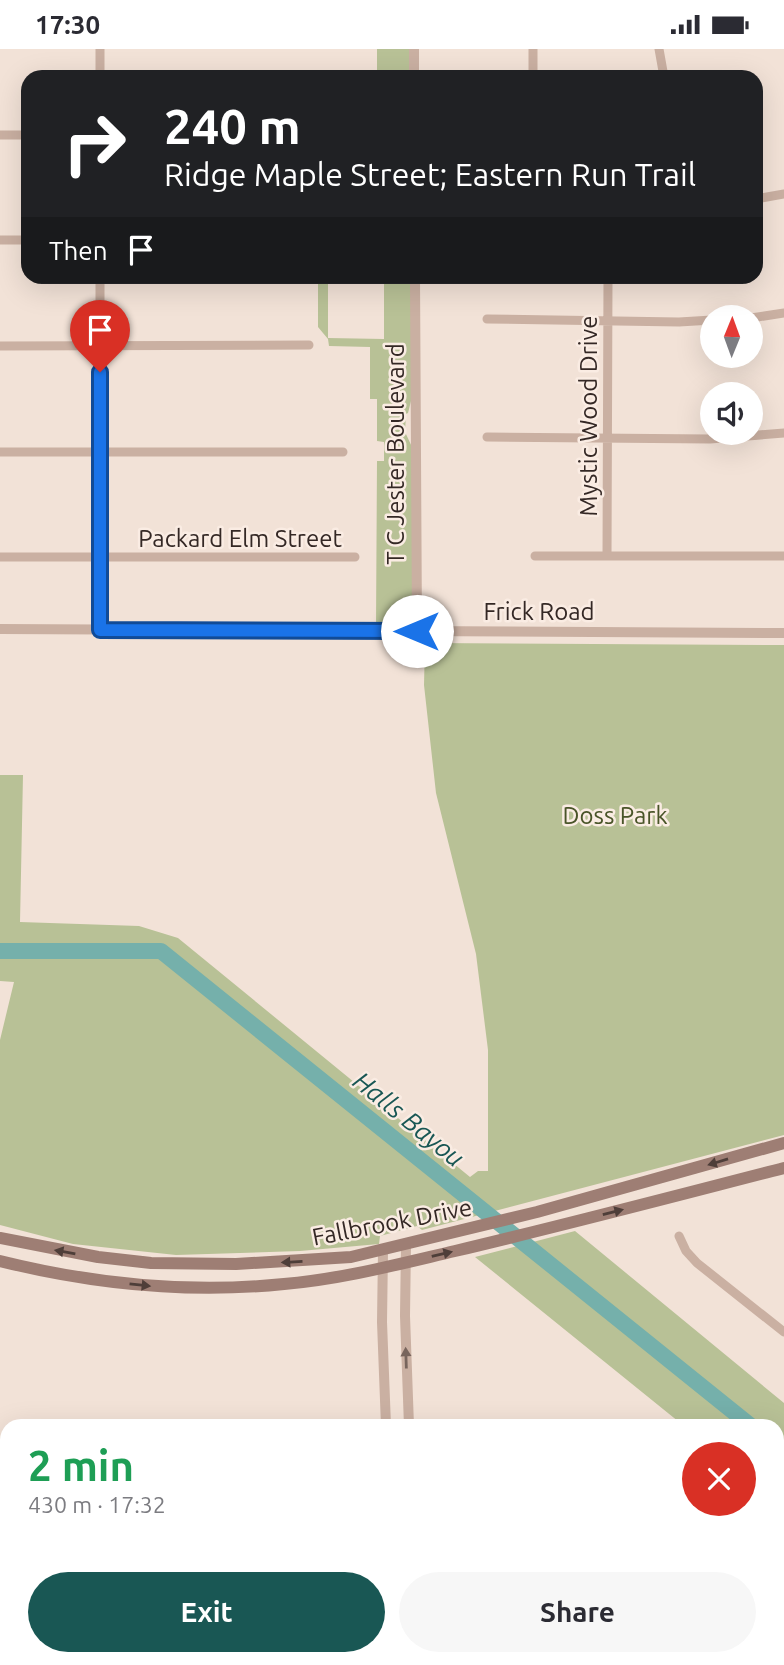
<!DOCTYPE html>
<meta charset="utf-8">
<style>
:root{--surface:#fff;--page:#f7f7f7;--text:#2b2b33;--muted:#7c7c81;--accent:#195754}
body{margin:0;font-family:Ubuntu,sans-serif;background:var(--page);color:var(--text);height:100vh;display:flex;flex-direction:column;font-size:26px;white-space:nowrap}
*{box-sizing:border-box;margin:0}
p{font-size:23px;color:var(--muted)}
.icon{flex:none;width:38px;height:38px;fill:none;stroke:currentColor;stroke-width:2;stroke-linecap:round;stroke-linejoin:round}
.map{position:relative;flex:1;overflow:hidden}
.details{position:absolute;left:0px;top:1370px;width:784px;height:247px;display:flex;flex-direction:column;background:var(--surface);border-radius:21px 21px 0 0;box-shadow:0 7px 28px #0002}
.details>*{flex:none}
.top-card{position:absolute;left:21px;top:21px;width:742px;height:214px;border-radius:21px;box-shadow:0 7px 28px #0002;background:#202124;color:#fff;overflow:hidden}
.needle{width:46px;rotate:1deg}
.tools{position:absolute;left:700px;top:256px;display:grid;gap:14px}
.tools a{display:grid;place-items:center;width:63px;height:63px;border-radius:50%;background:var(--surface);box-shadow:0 7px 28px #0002;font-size:35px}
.pin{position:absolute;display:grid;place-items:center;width:60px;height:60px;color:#fff;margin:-72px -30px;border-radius:50% 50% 50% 0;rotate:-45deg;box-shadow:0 0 7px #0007}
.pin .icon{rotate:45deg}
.me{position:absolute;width:77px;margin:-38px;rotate:270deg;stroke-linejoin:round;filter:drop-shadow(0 0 5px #0008)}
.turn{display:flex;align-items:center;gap:24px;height:147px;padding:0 28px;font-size:32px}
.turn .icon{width:91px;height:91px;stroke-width:2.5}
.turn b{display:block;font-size:49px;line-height:60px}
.then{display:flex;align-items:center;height:66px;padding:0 28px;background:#0003;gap:14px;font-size:26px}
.round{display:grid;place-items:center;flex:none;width:74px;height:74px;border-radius:37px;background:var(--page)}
.summary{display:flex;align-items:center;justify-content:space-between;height:119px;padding:0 28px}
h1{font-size:42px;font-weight:600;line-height:52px;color:#1e9e55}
.button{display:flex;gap:14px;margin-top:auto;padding:14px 28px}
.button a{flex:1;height:80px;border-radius:42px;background:var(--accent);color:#fff;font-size:28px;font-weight:600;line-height:80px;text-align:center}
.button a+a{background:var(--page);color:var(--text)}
.status{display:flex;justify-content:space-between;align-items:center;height:49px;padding:0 35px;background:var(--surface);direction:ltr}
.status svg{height:19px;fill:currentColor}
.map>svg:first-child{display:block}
</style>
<div class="status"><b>17:30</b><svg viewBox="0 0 49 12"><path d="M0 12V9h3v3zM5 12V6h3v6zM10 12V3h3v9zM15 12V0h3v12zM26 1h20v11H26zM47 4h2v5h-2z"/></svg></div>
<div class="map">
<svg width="784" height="1616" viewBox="0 0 784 1616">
<rect width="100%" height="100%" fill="#f2e2d7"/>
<path fill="#b8c196" d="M377,0H410V28H377Z
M318,228H328V289L384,290V228H411L412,348L408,364L406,365L405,383L412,398V568C405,580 389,577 376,577L377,412H384V393L377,392V350H370V298L329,297L328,290L318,278Z
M425,594L784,596V1086L422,1181L417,1177L380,1187L379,1195L300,1202L176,1206L73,1195L0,1176V991L14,933L0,932V726H23L20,873L139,877L178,889L470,1128L478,1122H488V1001L476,905L436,744L424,636Z
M575,1182L784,1354V1458L777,1453V1377H684L475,1208Z
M777,1532L784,1538V1570L777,1573Z"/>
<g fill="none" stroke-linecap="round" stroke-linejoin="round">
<path stroke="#75b0ab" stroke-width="16" d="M0,902H161L751,1377
M777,1398L784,1404"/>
<path stroke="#cab0a2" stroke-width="9" d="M100,0V28
M659,0L664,28
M533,28V0
M0,86H28
M756,150L784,145
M0,191H28
M751,269L784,264
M487,270L679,273L712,271
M0,297L309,296
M487,388L710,390L784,384
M0,403H343
M535,507H784
M607,507L608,228
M0,508H355
M100,581V228
M679,1187L686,1202L697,1214L784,1283
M777,1523L784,1529
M318,1610V1616
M623,1616L624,1610"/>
<path stroke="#cab0a2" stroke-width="10" d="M414,0V28
M415,228L417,582
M0,580L784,584
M406,1196L405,1267L409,1377
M383,1202L382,1273L386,1377
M390,1616L391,1610
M413,1616V1610"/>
<path stroke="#9e7e74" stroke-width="12" d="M0,1189L98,1208L151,1214L236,1215L351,1208L537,1163L784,1094
M0,1212C93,1235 188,1245 284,1235C342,1230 399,1215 455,1202C565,1176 675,1147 784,1119"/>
</g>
<defs><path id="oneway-solid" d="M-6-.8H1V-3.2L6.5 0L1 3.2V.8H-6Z" transform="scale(1.75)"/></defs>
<g fill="#4e3e39">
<use href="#oneway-solid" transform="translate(718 1113) rotate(163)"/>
<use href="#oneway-solid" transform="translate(613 1163) rotate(-14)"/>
<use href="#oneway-solid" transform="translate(65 1203) rotate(-170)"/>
<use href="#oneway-solid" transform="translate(442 1205) rotate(-13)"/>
<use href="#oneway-solid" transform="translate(292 1213) rotate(177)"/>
<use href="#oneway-solid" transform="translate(140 1236) rotate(6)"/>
</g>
<use fill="#78655d" href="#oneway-solid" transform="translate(406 1309) rotate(-92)"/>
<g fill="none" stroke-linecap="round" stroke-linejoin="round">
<defs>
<path id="route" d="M100,323V581L417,582"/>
</defs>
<use href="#route" stroke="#114b97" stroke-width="18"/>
<use href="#route" stroke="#1a73e8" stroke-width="12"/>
</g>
<g text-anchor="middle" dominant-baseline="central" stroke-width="5" stroke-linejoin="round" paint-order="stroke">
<g font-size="24" fill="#342825" stroke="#faece3">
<text transform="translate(588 367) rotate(-90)">Mystic Wood Drive</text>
<text transform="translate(395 405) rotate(-90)">T C Jester Boulevard</text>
<text x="240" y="489">Packard Elm Street</text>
<text x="539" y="562">Frick Road</text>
<text transform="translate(392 1173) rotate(-11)">Fallbrook Drive</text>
</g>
<g font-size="24" fill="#495428" stroke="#faece3">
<text x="615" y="766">Doss Park</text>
</g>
<g font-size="26" font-style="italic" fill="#195754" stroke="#faece3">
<text transform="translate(409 1070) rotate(39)">Halls Bayou</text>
</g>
</g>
</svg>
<div class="tools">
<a><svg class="needle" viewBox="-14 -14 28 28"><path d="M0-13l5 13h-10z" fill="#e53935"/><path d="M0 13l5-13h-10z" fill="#7c7c81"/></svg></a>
<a><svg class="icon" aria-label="sound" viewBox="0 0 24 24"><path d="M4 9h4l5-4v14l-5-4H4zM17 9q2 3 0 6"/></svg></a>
</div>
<div class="pin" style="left:100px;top:323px;background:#d93025"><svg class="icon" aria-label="arrive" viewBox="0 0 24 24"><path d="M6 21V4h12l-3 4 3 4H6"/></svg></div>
<svg class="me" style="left:417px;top:582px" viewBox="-20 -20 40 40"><circle r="19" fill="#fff"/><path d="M0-13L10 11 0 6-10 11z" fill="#1a73e8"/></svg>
<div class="top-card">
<div class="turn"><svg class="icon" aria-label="right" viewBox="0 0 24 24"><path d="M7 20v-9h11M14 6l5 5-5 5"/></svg><div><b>240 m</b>Ridge Maple Street; Eastern Run Trail</div></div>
<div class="then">Then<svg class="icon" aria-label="arrive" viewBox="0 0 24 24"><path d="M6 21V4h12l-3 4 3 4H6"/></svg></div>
</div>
<section class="details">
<div class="summary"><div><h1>2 min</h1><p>430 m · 17:32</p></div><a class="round" style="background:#d93025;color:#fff"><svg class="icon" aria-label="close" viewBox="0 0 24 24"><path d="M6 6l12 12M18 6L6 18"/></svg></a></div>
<div class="button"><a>Exit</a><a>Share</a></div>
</section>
</div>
